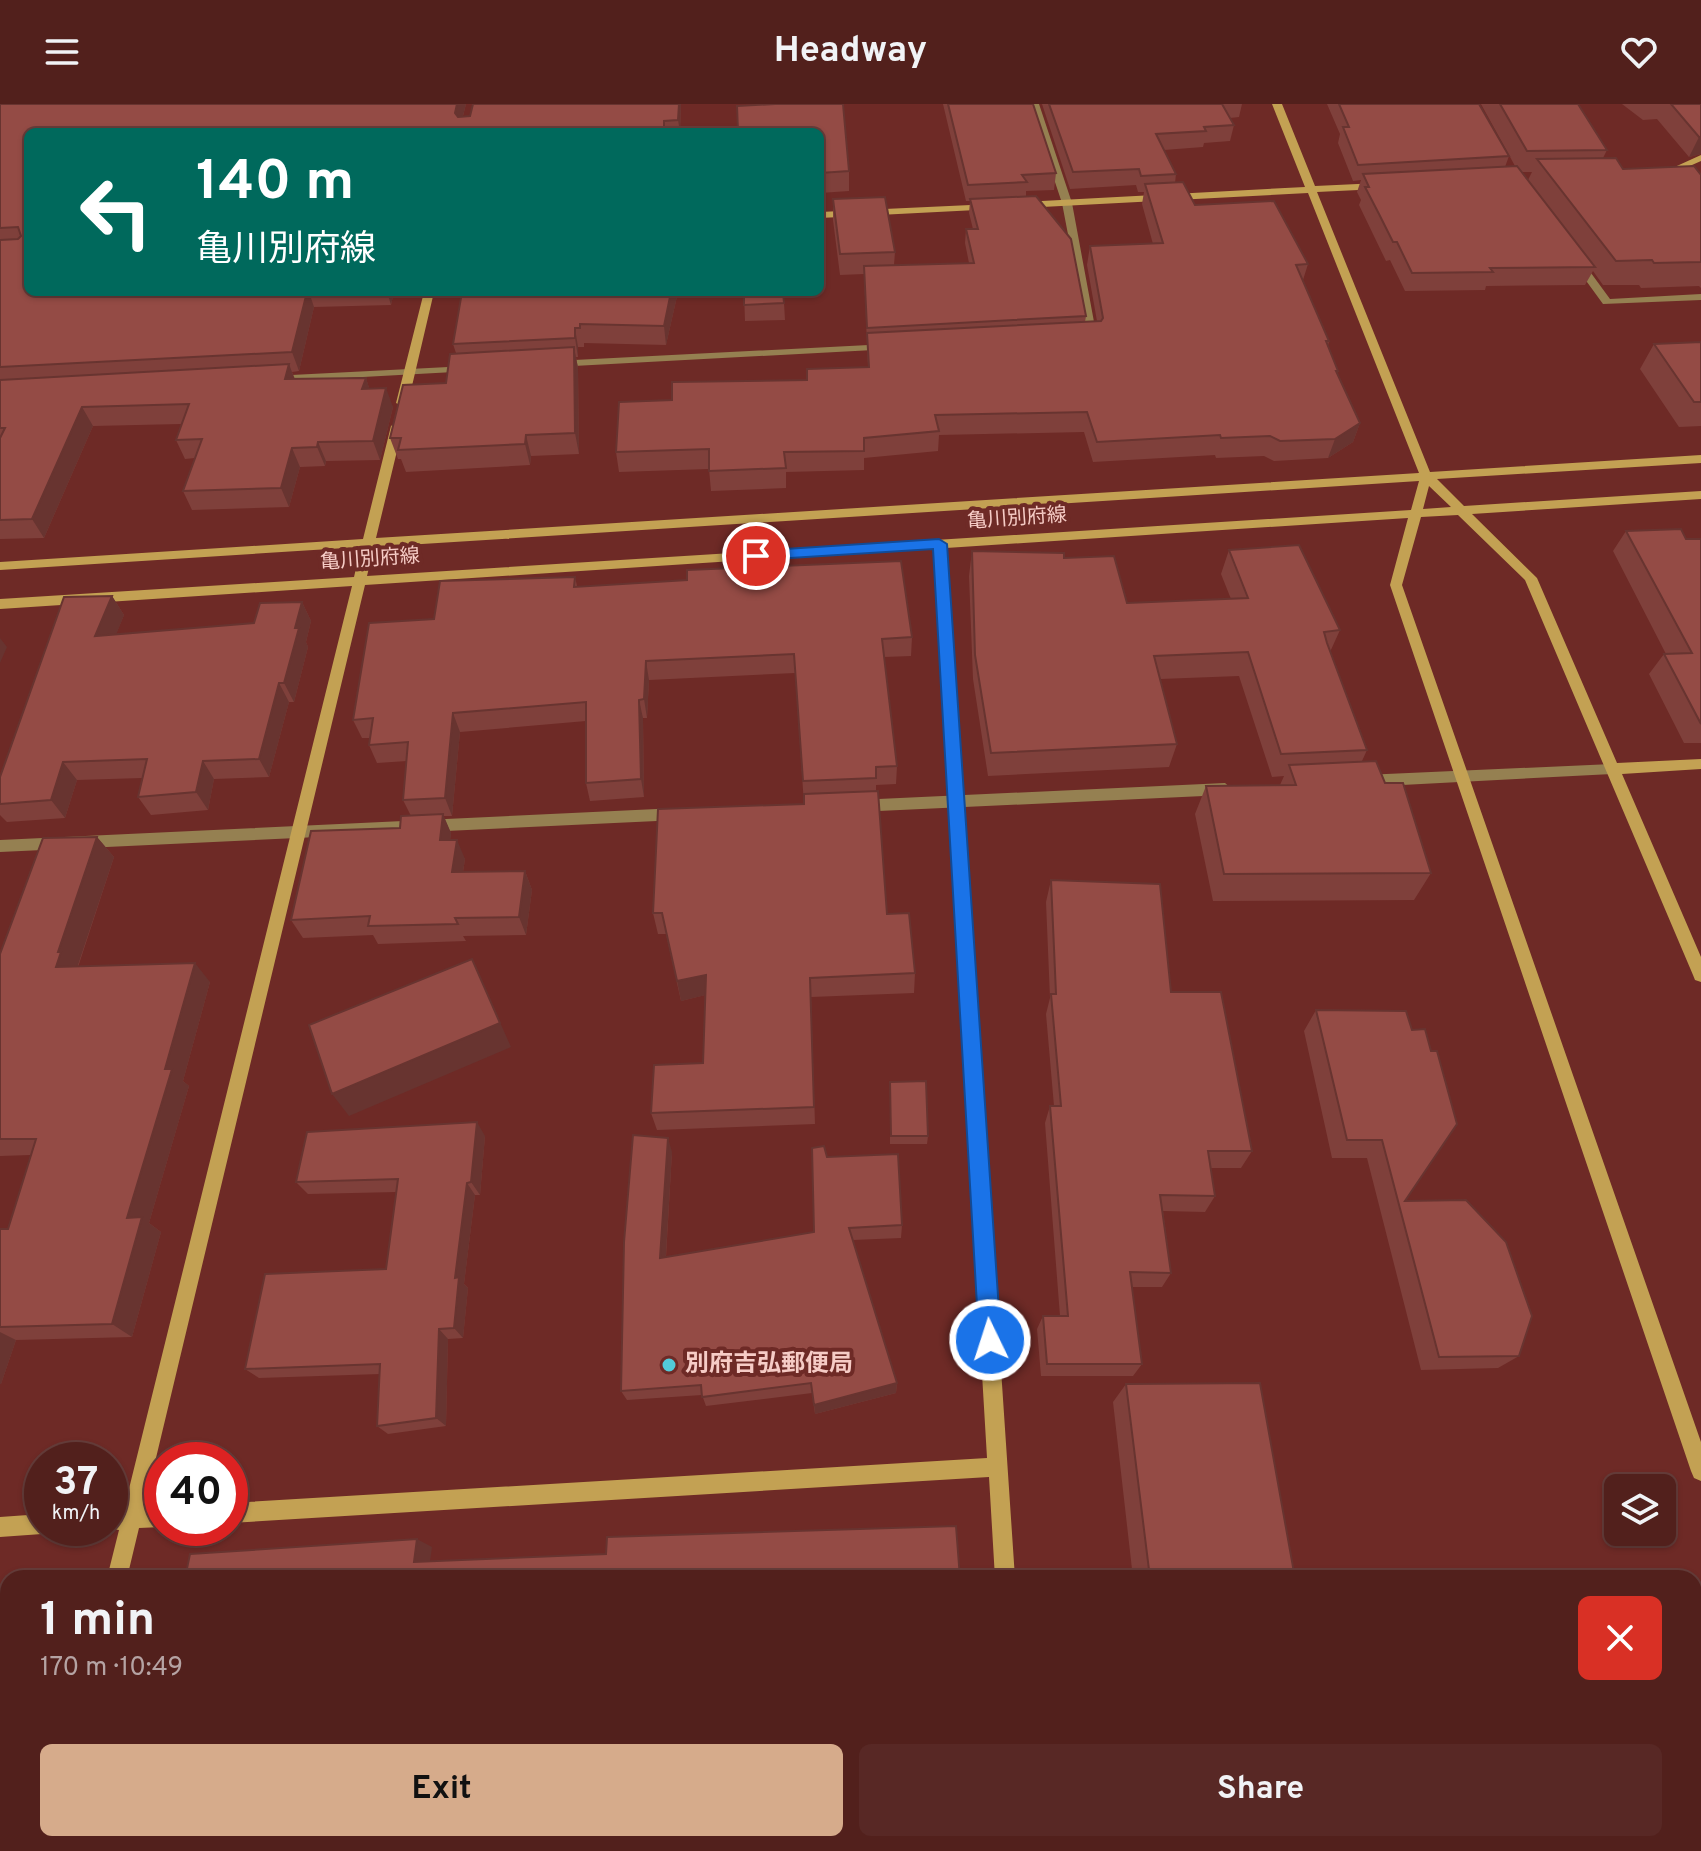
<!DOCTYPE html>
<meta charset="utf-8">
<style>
:root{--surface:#52201c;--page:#582825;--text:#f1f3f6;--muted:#b5a3a3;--line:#683e3b;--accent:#d6ab8b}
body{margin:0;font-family:Overpass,"Noto Sans JP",sans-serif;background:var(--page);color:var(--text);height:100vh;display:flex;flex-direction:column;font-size:30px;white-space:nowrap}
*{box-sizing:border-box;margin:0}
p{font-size:26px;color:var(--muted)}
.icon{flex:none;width:44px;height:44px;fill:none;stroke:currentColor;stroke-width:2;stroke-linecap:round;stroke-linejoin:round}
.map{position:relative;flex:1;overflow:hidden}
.panel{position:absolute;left:0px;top:1466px;width:1702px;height:282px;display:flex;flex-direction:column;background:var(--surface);border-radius:24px 24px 0 0;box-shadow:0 2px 6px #0004,0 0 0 2px var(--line)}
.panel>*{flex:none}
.guide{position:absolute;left:24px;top:24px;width:800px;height:168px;border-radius:12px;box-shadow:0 2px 6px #0004,0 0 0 2px var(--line);background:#00695c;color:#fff;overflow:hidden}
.controls{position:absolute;left:1604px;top:1370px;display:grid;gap:16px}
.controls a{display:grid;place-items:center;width:72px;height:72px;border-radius:12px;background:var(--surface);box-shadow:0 2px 6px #0004,0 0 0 2px var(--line);font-size:40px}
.speed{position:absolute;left:24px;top:1338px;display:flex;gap:16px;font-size:40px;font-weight:700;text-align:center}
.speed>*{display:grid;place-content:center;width:104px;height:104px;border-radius:50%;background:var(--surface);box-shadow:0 2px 6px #0004,0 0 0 2px var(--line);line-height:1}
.speed small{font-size:20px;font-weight:400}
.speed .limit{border:12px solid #d22;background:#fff;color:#111}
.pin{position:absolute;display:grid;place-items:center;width:68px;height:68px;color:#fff;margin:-34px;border:4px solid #fff;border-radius:50%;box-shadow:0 2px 8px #0007}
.me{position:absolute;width:88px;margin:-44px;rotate:356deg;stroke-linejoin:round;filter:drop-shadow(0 0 6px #0008)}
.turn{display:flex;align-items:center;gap:28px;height:168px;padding:0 40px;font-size:36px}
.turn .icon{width:104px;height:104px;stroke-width:2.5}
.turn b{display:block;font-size:56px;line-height:68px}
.round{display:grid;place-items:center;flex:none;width:84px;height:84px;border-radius:12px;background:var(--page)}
.head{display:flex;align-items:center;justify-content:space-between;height:136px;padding:0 40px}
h1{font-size:48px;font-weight:700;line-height:60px}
.action{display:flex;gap:16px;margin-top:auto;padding:16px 40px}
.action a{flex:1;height:92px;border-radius:12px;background:var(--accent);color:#111;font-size:32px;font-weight:700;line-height:92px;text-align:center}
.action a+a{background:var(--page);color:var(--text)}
header{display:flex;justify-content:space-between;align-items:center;height:104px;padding:0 40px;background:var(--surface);font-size:36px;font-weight:700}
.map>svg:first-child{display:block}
</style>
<header><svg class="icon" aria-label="menu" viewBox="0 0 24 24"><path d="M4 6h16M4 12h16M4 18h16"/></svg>Headway<svg class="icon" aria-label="heart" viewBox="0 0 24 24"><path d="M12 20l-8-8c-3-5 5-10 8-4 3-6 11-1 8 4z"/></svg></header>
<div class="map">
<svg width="1701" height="1747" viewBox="0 0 1701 1747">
<rect width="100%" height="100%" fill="#6e2a26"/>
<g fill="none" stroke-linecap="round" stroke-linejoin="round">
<path fill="#958051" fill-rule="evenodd" d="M1029,0H1039L1072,99L1097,234L1087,236L1082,233L1087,230L1062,99Z
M1572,154H1580L1610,195L1701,190V196L1603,200L1571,156Z
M888,240L894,243L892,245L555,263L549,260L555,257Z
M468,262L472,263V267L272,278L266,275L272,272Z
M1612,660L1619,665L1612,670L1364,683L1357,677L1364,671Z
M1225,679L1232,685L1225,691L857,708L850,702L857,696Z
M678,704L685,710L678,716L0,748V736Z"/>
<path fill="#c3a153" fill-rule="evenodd" d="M1272,0H1282L1315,82L1379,79L1384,82L1379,85L1317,88L1430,368L1701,351V359L1437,375L1464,402L1701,387V395L1472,410L1537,474L1617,659L1701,655V665L1622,670L1701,853V878L1695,876L1693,871L1525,476L1458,411L1421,413L1402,481L1701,1338V1377L1694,1374L1691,1367L1390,481L1408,414L946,444L1015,1474H995L989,1373L230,1419V1399L987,1354L933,444L365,481L144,1404L162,1403V1423L139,1424L127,1474H107L119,1426L105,1424H110V1406L124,1405L352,482L0,505V495L354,473L361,443L0,466V458L363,435L391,322L397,318L403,322L376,434L1419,369L1308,89L1023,104L1018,101L1023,98L1305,83ZM1419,377L1411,406L367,472L374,443ZM1429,382L1451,403L1423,405Z
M1701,51V57L1665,73L1657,71Z
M992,100L997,103L996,105L820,114V108Z
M424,188H434L408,299L402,302L396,299Z
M42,1410V1424H51L49,1427L42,1430L0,1433V1413Z
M42,1740H64L62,1747H40Z
M1011,1740H1033V1747H1011Z"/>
</g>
<path fill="#7f403b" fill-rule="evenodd" d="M0,0H466L463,12H470L473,0H681L680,28H28V188H394L391,201L314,203L299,267L292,268L295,275L366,274L369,284L393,303L380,356L326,357L325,362L300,363L289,403L192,406L183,387L195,354L185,355L176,336L181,320L93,322L44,434L0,435Z
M943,0H1033L1056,69L1054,86L1026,87V92L1086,212L1085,218L1097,217L1087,161L1090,142L1153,140L1142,100L1144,88H1138L1136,81L1070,85L1042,0H1242L1239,13L1230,14L1234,21L1230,37L1204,39L1203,43L1164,46L1176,70L1175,79L1195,101L1308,160L1303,176L1329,237L1328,242L1338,267L1337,270L1360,319L1353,338L1328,354L1274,357L1264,352L1216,354L1215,351L1093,358L1084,328L939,331L938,347L864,354V366L786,368V384L711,387L709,365L619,368L616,348L672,296L807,276L868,263L864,170L840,171L833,116V95L895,148L894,161L969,159L965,139L966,125H973L969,109L970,97H966Z
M1327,0H1479L1509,52L1505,63L1515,62L1481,0H1578L1607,46L1603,54L1623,65L1701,71V184L1699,182L1641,184L1639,181H1603L1593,167L1585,181L1486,182L1485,186L1405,187L1390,156L1386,157L1359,101L1361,96L1357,88L1361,76L1353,77L1338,39L1340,30ZM1522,68H1532L1528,76Z
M1622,0H1701V50L1689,53L1657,15L1643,16Z
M820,28L849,67V87L820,89Z
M678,188L666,241L584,239V243H578V253H576L578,264L579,350L531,352L530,361L406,368L401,355H398L390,334L446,279L456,249L453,240Z
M744,188L784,199L785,216L745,217Z
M1701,238V322L1679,323L1640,265L1654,240Z
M1626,427L1686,435H1701V639H1684L1649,570L1664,550H1666L1613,447Z
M1229,446L1340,526L1330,548L1367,646L1362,657L1385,679L1431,769L1414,796L1213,797L1195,710L1206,682L1280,681L1284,672L1272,673L1239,572L1160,575L1177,640L1169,663L988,672L973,575L969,472L972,447L1064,454L1127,499L1231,495L1221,470Z
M575,473L577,482L912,533L911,552L884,553L897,662L896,680L876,681V687L887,810L915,869L914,889L811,893L815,1020L657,1026L651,1009L703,959L705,891L681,897L666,830H658L653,809L804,700L795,569L649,576L647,614H643L644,693L590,697L586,679V617L460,628L452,712H443L451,729L450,736L465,755L463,768L525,767L532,786L526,831L463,832L466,837L378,840L373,831L303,834L291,816L400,724L411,712L403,696L407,657L377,659L369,641L370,634H362L353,616L434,515Z
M112,492L124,511L116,530L254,519L302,498L311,517L306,538L308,543L294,598H289L269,673L214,675L208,706L151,711L138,693L142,674L77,676L65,714L7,718L0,711V673Z
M97,733L114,753L78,863L210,878L183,977L189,982L149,1119L161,1128L132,1233L16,1236L1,1280H0V1125H8L31,1051L0,1052V850Z
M1051,776L1171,888L1252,1047L1241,1064H1211L1215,1092L1205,1108L1163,1107L1171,1169L1162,1183H1132L1142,1260L1133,1272H1041L1037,1225L1043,1212H1060L1045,1019L1050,1002H1054L1046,910L1050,894L1046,798Z
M1316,906L1406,907L1405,1097L1519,1252L1498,1264L1421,1266L1367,1054H1332L1304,927Z
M890,978L928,1032L927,1040H890Z
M485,1032L480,1091H475L464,1180L468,1184L463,1234L448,1235L446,1322L388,1330L377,1322L380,1270L259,1274L245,1265L386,1165L397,1088L308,1090L296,1078Z
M672,1048L666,1153L814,1128L827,1053L902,1121L901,1134L853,1136L897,1279L896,1289L815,1310L812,1289L706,1302L702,1291L627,1296L621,1287Z
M1126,1280L1295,1474H1133L1113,1298Z
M8,1485V1569H0V1486Z"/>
<path fill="#683430" d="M457,0H466L459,27L455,9Z
M679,0H681L680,28L678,16Z
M1699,33H1701V50L1689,53Z
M307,188H309L314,203L299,267L292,248Z
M387,188H394L391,201Z
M671,188H678L666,241L664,222Z
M575,224L578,243V253L575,234Z
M574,243L578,264L579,350L575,329Z
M289,260L296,279L285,275Z
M366,274L372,293L362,285Z
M386,284L393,303L380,356L373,337Z
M82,303L93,322L44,434L32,415Z
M1360,319L1353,338L1328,354L1335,335Z
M526,331L531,352L530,361L525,340Z
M318,338L326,357L325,362L317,343Z
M292,344L300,363L289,403L281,384Z
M112,492L124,511L108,551L95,532Z
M302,498L311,517L306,538L308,543L294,598L284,579L295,524Z
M0,534L7,543L0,559Z
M646,557L649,576L647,614L644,595Z
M279,579L289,598L269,673L259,655Z
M639,596L643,614L644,693L641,675Z
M453,609L460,628L452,712L445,694Z
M203,657L214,675L208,706L196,688Z
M63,658L77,676L65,714L51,696Z
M443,710L451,729L448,755L440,736Z
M97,733L114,753L77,864L56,863L58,848Z
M457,736L465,755L460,787L452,768Z
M525,767L532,786L526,831L519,813Z
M472,855L511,943L349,1012L332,990Z
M195,859L210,878L183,977L189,982L149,1119L161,1128L132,1233L112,1220L127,1114L165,965Z
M706,871L710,890L681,897L677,877Z
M477,1018L485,1032L480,1091L471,1078Z
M668,1034L672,1048L665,1166L660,1154Z
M467,1079L475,1091L464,1180L468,1184L463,1234L454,1224L455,1174Z
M439,1225L448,1235L446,1322L436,1314Z
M0,1228L16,1236L1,1280H0Z
M897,1279L896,1289L815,1310L814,1301Z
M417,1435L432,1443L429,1465L414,1458Z
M225,1740H248L247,1747H224Z"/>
<path fill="#944b45" stroke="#683430" stroke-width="2" d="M0,0H457L455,9L458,13L470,12L473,0H679L678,16L664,17V28H28V188H307L292,248L0,263V136L18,135L21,132L18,123L0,124Z
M775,0H843L849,67L820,69V28H738L737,2Z
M948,0H1033L1056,69L1022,71L1027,78L968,81Z
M1049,0H1222L1234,21L1204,23L1206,27L1156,30L1176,70L1141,72L1139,65L1073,68Z
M1339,0H1479L1509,52L1358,61L1343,23H1349Z
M1500,0H1578L1607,46L1527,47Z
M1671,0H1701V33H1699Z
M1616,54L1623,65L1694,62L1701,71V158L1654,159L1652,156L1616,157L1537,55Z
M1517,62L1595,163L1490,164L1493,168L1412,169L1397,138H1393L1379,110L1365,83H1369L1363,70Z
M1183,78L1195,101L1274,97L1308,160L1296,161L1329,237H1326L1338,267H1336L1360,319L1335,335L1280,337L1270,332L1221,334L1220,331L1097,338L1087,308L935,311L939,327L864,334V347L784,348L786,364L709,367V345L616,348L619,298L672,296V278L807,276V265L869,263L867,229L1101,217L1103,214L1090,142L1163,139L1145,80Z
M1036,92L1071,135L1086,212L867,224L864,162L974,159L966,125H978L970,95Z
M885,93L895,148L840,150L833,95Z
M462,188H671L664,222L580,220V224H575V234L453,240Z
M744,188H783L784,199L744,201Z
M1701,238V298H1694L1654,240Z
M574,243L575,329L526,331L525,340L398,346L401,334H390L403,281L446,279L450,250Z
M289,260L285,275L366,274L362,285L386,284L373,337L318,338L317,343L292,344L281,384L183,387L202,335L176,336L189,300L82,303L32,415L0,416V334L5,324H0V276Z
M1681,425L1686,435H1701V620L1664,550L1692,549L1626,427Z
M1299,441L1340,526L1324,528L1327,539L1367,646L1281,650L1248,548L1154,552L1177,640L991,649L975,551L972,447L1064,449V454L1114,452L1127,499L1248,494L1229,446Z
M901,457L912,533L882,535L897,662L876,663V674L803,677L794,550L646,557L644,595L639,596L641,675L586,679V598L453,609L445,694L403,696L408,638L369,641L373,614L353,616L369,519L434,515L440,477L575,473L574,483L687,476V466Z
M112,492L95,532L254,519L260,499L302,498L295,524H299L284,579H279L259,655L203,657L196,688L138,693L147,655L63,658L51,696L0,700V673L64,493Z
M1376,657L1385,679H1403L1431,769L1224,770L1206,682L1296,681L1289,661Z
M878,687L887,810L909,809L915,869L810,874L814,1003L651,1009L654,961L703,959L706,871L677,877L662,809H653L658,705L804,700V690Z
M443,710L440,736H457L452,768L525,767L519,813L455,814L458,820L368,822L370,812L291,816L311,727L400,724L401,712Z
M97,733L58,848H61L56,863L195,859L165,965H172L127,1114L142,1113L112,1220L0,1223V1125H8L36,1035H0V850L43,734Z
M1051,776L1160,780L1171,888H1221L1252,1047H1208L1215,1092L1160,1091L1171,1169L1130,1168L1142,1260H1047L1043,1212H1068L1050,1002H1061L1051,890H1056Z
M472,855L500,919L332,990L309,921Z
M1316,906L1406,907L1412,926L1425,925L1431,947H1437L1457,1020L1405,1097L1466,1096L1506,1138L1532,1212L1519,1252L1439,1253L1382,1036H1347Z
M926,977L928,1032H891L890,978Z
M477,1018L471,1078L467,1079L455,1174L459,1173L454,1224L439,1225L436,1314L377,1322L380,1260L245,1265L265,1170L386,1165L398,1075L296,1078L307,1028Z
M633,1031L668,1034L660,1154L814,1128L812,1044L824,1042L827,1053L898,1050L902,1121L849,1124L897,1279L814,1301L811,1279L702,1293L701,1281L621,1287L624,1138Z
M1260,1279L1295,1474H1150L1126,1280Z
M956,1422L960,1474H185L190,1450L417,1435L414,1458L606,1450L607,1433Z
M8,1485V1564H0V1486Z
M141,1740H225L224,1747H139Z"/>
<path fill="#1a73e8" stroke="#114b97" stroke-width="2" d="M939,435L947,440L1001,1236L998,1244L990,1247L982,1244L979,1236L933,445L756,456L749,452L756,447Z"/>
<circle fill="#52cbd9" stroke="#6e2a26" stroke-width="3" cx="669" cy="1261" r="8"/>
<g text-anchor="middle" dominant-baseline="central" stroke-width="8" stroke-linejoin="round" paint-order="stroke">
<g font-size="20" fill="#f6ccc6" stroke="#6e2a26">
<text transform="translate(1017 415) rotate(-4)">亀川別府線</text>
<text transform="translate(370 456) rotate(-4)">亀川別府線</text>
</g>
<g font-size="24" font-weight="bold" fill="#f6ccc6" stroke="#6e2a26" text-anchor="start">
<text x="685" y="1261">別府吉弘郵便局</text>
</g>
</g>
</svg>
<div class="controls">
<a><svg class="icon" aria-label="layers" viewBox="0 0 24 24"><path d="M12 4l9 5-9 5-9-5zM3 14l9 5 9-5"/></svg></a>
</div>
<div class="speed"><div>37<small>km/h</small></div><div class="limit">40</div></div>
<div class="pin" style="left:756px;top:452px;background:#d93025"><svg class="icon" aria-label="arrive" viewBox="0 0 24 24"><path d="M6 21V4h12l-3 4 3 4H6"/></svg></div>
<svg class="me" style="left:990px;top:1236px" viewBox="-20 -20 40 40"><circle r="17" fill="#1a73e8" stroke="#fff" stroke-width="3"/><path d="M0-11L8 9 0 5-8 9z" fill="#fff"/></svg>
<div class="guide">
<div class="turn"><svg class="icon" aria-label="left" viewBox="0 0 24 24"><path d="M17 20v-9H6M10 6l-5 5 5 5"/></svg><div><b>140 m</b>亀川別府線</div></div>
</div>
<section class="panel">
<div class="head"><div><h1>1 min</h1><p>170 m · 10:49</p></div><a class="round" style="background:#d93025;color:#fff"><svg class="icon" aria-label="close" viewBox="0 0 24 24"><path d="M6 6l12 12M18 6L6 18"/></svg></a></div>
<div class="action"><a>Exit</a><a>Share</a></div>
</section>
</div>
